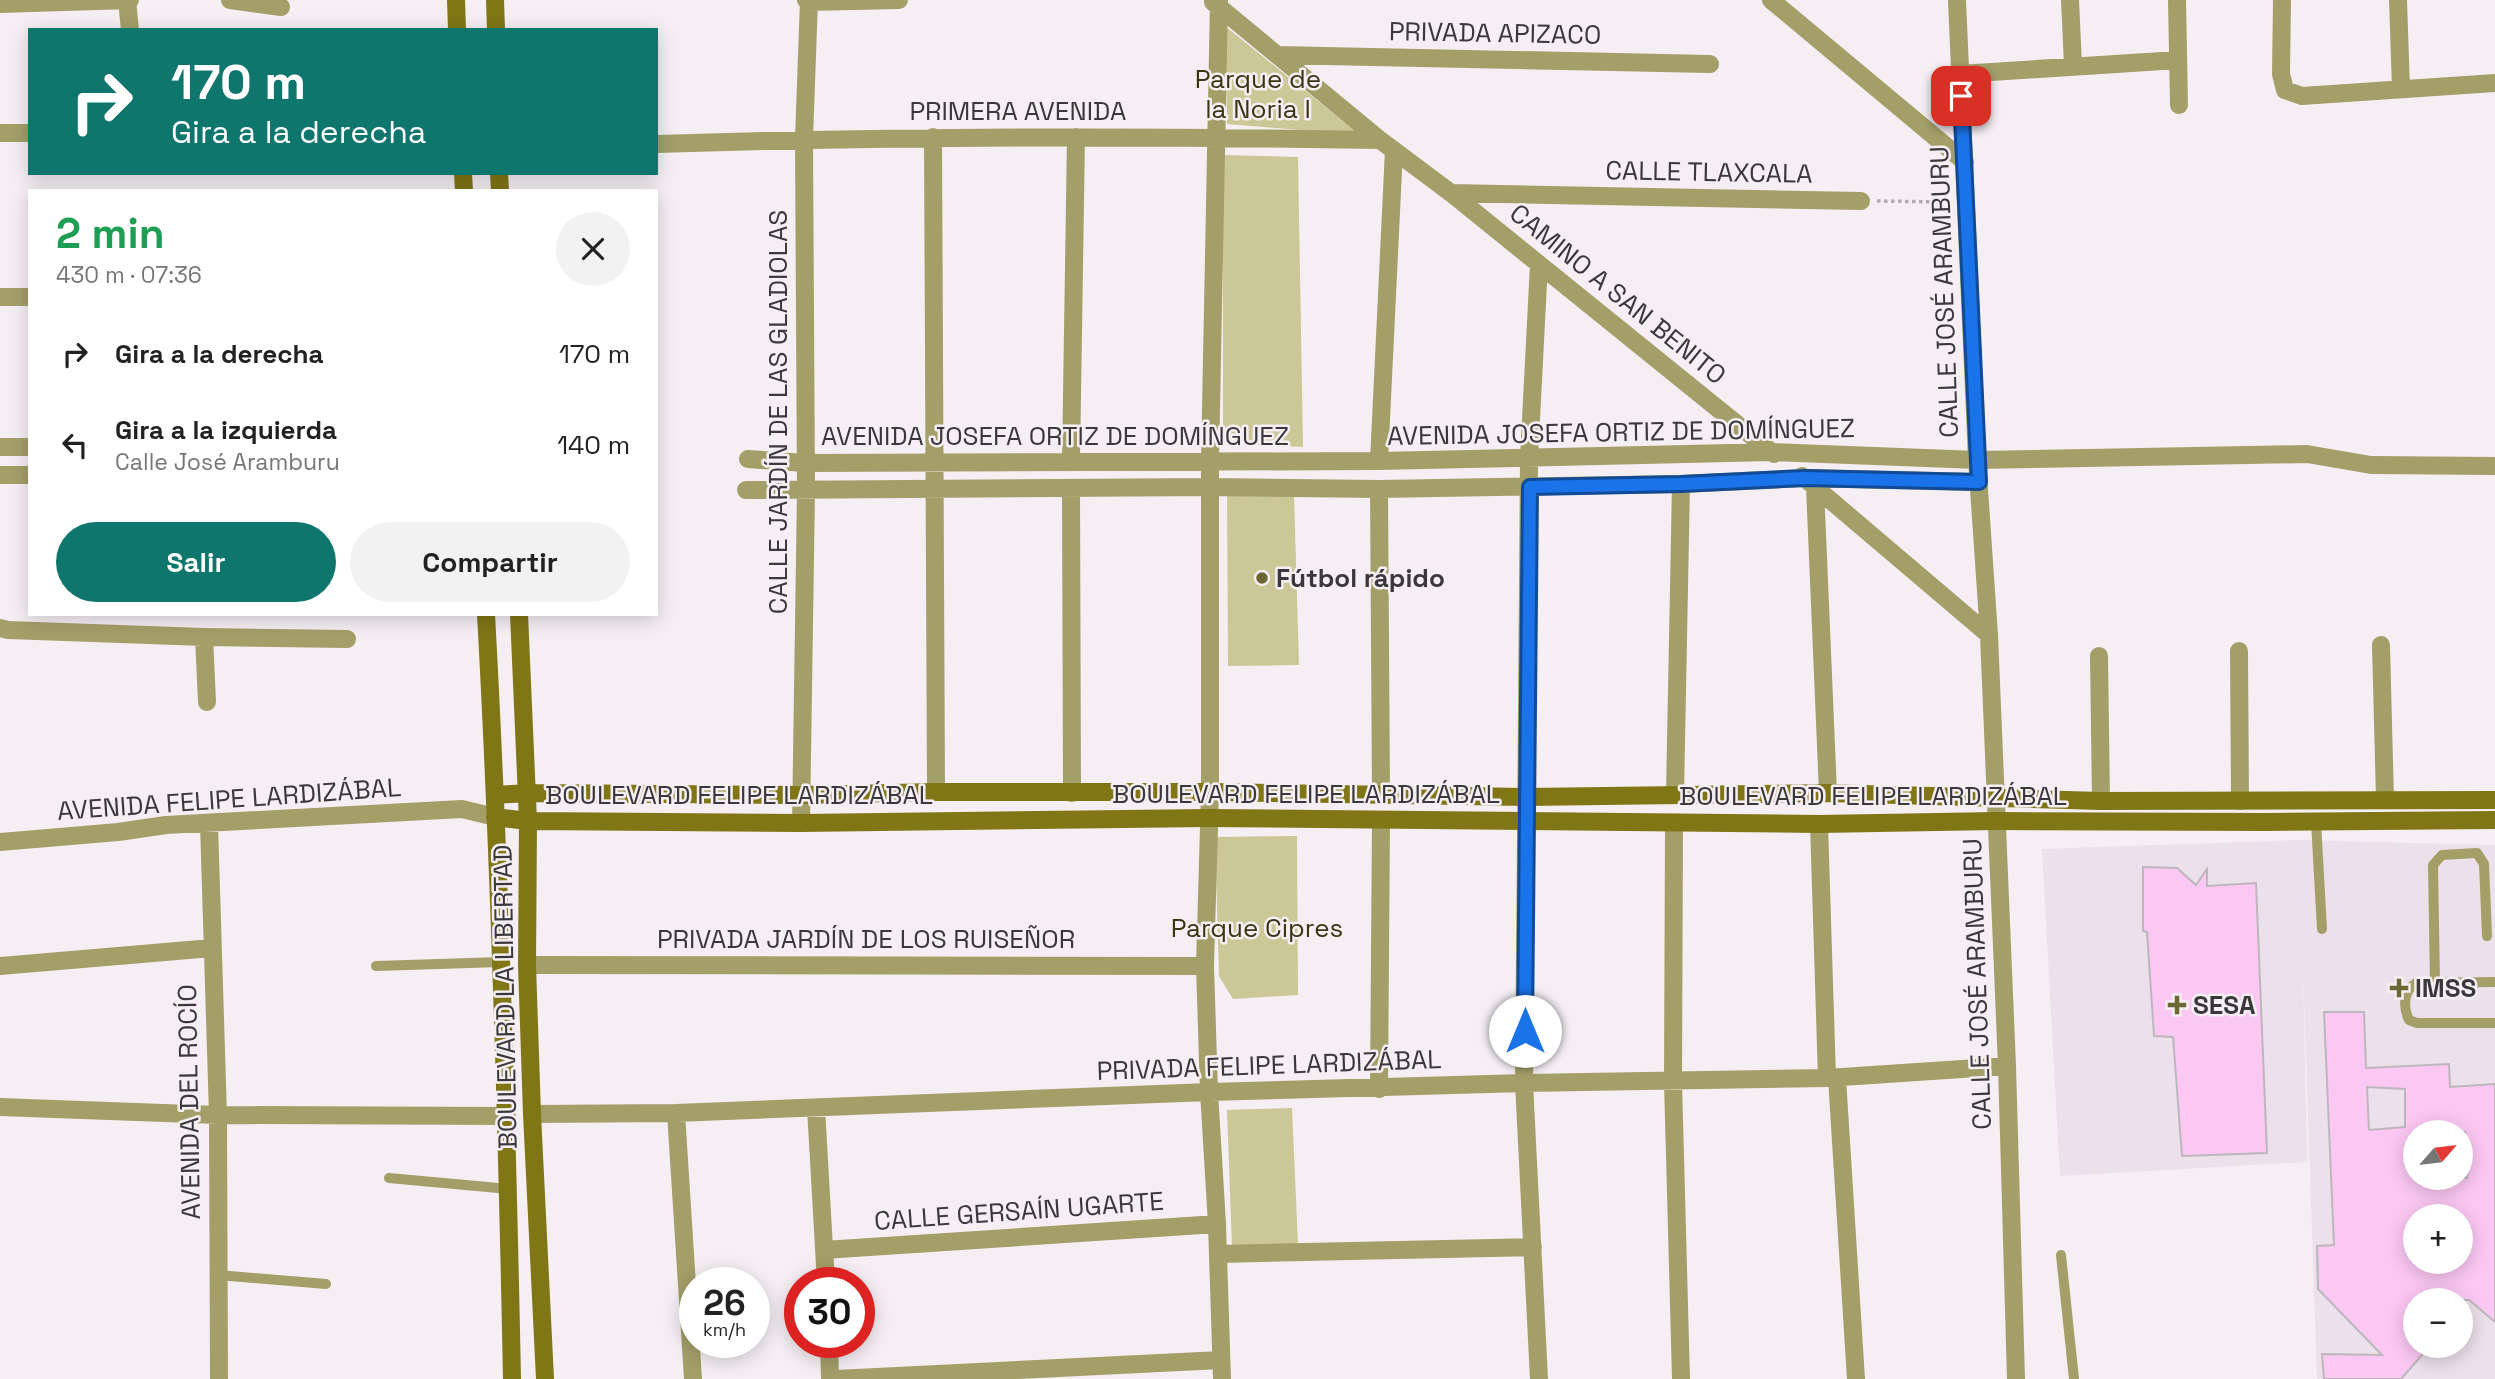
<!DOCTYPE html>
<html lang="es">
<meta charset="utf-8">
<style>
:root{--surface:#fff;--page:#f2f2f2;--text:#222;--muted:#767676;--accent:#0f766e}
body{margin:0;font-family:"Space Grotesk",sans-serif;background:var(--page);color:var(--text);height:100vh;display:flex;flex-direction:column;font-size:26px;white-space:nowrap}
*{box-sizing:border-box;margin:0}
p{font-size:23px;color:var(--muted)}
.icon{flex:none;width:38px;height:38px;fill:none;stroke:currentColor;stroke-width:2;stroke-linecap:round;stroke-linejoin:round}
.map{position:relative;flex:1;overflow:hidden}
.drawer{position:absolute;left:28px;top:189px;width:630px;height:427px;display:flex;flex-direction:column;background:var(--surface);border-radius:0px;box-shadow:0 4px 18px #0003}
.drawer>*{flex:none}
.top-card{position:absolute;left:28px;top:28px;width:630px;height:147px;border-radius:0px;box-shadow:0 4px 18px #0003;background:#0f766e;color:#fff;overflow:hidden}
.needle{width:46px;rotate:62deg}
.tools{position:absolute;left:2403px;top:1120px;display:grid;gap:14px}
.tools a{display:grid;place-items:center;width:70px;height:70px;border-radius:50%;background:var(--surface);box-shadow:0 4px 18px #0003;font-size:35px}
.speed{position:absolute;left:679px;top:1267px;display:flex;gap:14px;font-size:35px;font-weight:700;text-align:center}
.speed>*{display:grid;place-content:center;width:91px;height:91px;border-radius:50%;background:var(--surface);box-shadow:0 4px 18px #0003;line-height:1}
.speed small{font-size:18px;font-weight:400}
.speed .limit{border:10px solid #d22;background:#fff;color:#111}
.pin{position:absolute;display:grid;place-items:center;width:60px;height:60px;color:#fff;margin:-30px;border-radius:14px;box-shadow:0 4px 10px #0006}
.me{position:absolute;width:77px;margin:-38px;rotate:0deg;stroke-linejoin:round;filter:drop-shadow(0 0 5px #0008)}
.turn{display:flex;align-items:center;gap:24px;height:147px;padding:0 28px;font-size:32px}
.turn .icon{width:91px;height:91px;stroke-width:2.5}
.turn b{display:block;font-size:49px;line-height:60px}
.round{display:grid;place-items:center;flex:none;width:74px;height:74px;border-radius:37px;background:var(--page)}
.summary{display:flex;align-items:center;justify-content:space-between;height:119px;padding:0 28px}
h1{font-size:42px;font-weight:700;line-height:52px;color:#1e9e55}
.cta{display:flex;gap:14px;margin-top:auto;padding:14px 28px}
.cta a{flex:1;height:80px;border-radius:42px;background:var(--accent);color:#fff;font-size:28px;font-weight:700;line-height:80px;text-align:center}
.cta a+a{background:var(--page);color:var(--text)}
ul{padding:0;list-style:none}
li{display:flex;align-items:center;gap:21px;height:91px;padding:0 28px}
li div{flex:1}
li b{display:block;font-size:26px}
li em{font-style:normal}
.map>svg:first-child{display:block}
</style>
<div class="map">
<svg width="2495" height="1379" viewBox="0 0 2495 1379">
<rect width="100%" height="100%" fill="#f5eff4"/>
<path fill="#ece0ea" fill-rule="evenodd" d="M2299,840L2495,845V1379H2317L2303,968L2307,1162L2060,1176L2042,849ZM2415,1132H2460V1178H2415ZM2415,1216H2460V1262H2415ZM2415,1300H2460V1346H2415Z"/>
<path fill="#ccc796" d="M1225,26L1360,135L1227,124Z
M1223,155L1298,157L1303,447L1223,443Z
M1227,493L1294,494L1299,665L1228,666Z
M1297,836L1298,995L1233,999L1219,976L1215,837Z
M1292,1108L1298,1244L1232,1248L1227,1110Z"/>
<path fill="#fbc7f3" stroke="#bdb7bc" stroke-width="2" fill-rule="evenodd" d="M2143,867L2177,868L2196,885L2207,869V886L2256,883L2267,1153L2182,1156L2173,1037L2154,1036L2147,932L2143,931Z
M2324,1012H2364L2366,1068L2449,1064L2450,1087L2495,1084V1322L2469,1300H2415V1346H2430L2401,1379H2324L2322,1354L2382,1355L2318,1289L2317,1246L2334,1245ZM2367,1087L2405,1089V1127L2369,1130ZM2415,1132H2465L2467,1178H2415ZM2415,1216H2460V1262H2415Z"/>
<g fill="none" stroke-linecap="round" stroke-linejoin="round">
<path stroke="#b0abaf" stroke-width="3.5" stroke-dasharray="3.5 3.5" stroke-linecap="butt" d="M1877,201L1947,202"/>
<path stroke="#a49f69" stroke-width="10" d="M2316,822L2322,929
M376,966L501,962
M2495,982L2416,983C2403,991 2403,1007 2409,1020L2417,1023H2495
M2435,983L2433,865L2442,855L2477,853L2484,864L2487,936
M389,1178L509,1189
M2061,1255L2074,1379
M218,1275L326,1284"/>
<path stroke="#a49f69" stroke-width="18" d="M127,0L130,30
M230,0L281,7
M806,0L809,2L899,0
M1219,0L1210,461V792L1205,966L1209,1092L1217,1224L1222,1379
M1771,0L1965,162
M1957,0L1977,460L1989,635L2007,1066L2016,1379
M2070,0L2073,65
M2177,0L2179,105
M2282,0L2281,74L2285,90L2302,96L2495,83
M2398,0L2401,89
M1213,2L1380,140L1451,193L1774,454
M0,4L130,0
M1278,55L1710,64
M1960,74L2178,60
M0,133H30
M933,137L936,792
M656,144C898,136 1139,136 1380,140
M1451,193L1861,201
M1539,264L1529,458L1524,1083L1539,1379
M0,297H30
M0,447H30
M748,459L805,463L1379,461L1772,452L1977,460L2307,454L2371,465L2495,466
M1071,461L1076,137
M1379,461L1394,150
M0,475H30
M1802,476L1989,635
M1815,487L1828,793
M1071,488L1072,793
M1379,489L1381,795
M746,490L1211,487L1379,489L1681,484L1805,478L1979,482
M0,628L8,630L204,637L347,639
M204,637L207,702
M2381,645L2385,800
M2239,651L2240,801
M2099,656L2101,801
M1675,794L1681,484
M801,823L806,491L804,139L809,0
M209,824L218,1115L219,1379
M1674,824L1673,1082L1681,1379
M1819,824L1827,1078
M0,842L118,832L166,825L462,809L495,817
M527,965L1205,966
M0,966L212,948
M1837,1078L1856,1379
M1379,1089L1381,820
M0,1107L218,1115L507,1116
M816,1108L826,1283
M676,1113L693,1379
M532,1114L676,1113L1209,1092L1524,1083L1827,1078L2007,1066
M824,1250L1217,1224
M1218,1254L1533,1247
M829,1342L830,1379
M836,1379L1221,1360"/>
<path stroke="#807616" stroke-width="18" d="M456,0L457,30
M495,0L496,30
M463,173L464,191
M499,173L500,191
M486,614C500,869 507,1124 512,1379
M519,614L528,821L527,965L532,1114L545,1379
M496,795L527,793L801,795L936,792H1210L1526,797L1828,793L2101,801L2495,800
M495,817L528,821L801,823L1209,818L1819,824L1996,821L2267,822L2495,820"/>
</g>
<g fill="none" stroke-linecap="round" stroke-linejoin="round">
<defs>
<path id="route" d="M1525,1031L1530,487L1681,484L1805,478L1979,482L1961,96"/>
</defs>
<use href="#route" stroke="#114b97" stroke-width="18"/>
<use href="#route" stroke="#1a73e8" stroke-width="12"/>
</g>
<g fill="#6d6734" stroke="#f5eff4" stroke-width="2.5">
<circle cx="1262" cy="578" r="7"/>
<path d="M2395.5 977.5h7v7h7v7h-7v7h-7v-7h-7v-7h7z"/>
<path d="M2173.5 994.5h7v7h7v7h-7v7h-7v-7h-7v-7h7z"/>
</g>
<g text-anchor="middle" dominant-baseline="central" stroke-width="5" stroke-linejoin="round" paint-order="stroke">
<g font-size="26" fill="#3a383a" stroke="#f5eff4">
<text transform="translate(1495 33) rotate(1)">PRIVADA APIZACO</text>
<text x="1018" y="111">PRIMERA AVENIDA</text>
<text transform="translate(1709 172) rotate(1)">CALLE TLAXCALA</text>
<text transform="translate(1944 292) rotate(-92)">CALLE JOSÉ ARAMBURU</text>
<text transform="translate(1618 294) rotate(39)">CAMINO A SAN BENITO</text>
<text transform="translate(778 412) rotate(-90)">CALLE JARDÍN DE LAS GLADIOLAS</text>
<text transform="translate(1621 432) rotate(-1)">AVENIDA JOSEFA ORTIZ DE DOMÍNGUEZ</text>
<text x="1055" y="436">AVENIDA JOSEFA ORTIZ DE DOMÍNGUEZ</text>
<text x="1306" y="794">BOULEVARD FELIPE LARDIZÁBAL</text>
<text x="739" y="795">BOULEVARD FELIPE LARDIZÁBAL</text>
<text x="1873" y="796">BOULEVARD FELIPE LARDIZÁBAL</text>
<text transform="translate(229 799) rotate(-4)">AVENIDA FELIPE LARDIZÁBAL</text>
<text x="866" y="939">PRIVADA JARDÍN DE LOS RUISEÑOR</text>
<text transform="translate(1977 984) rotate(-92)">CALLE JOSÉ ARAMBURU</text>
<text transform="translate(505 997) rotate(-91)">BOULEVARD LA LIBERTAD</text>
<text transform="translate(1269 1065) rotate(-2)">PRIVADA FELIPE LARDIZÁBAL</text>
<text transform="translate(189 1102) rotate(-91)">AVENIDA DEL ROCÍO</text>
<text transform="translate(1019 1211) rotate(-4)">CALLE GERSAÍN UGARTE</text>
</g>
<g font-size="26" fill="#393512" stroke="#f5eff4">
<text x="1258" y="79">Parque de<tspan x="1258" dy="30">la Noria I</tspan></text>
<text x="1257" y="928">Parque Cipres</text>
</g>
<g font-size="26" font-weight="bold" fill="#3a383a" stroke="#f5eff4" text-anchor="start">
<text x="1276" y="578">Fútbol rápido</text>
<text x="2415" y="988">IMSS</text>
<text x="2193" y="1005">SESA</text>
</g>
</g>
</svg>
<div class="tools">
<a><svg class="needle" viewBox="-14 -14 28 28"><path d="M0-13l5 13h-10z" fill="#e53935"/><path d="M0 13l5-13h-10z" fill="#767676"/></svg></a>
<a>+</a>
<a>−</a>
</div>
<div class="speed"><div>26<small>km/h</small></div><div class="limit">30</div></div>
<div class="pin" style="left:1961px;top:96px;background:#d93025"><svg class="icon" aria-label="arrive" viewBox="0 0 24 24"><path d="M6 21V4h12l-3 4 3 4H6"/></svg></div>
<svg class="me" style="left:1525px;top:1031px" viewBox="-20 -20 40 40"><circle r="19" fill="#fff"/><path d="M0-13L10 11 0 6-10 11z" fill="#1a73e8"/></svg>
<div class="top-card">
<div class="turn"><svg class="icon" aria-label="right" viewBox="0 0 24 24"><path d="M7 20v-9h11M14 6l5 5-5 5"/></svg><div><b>170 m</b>Gira a la derecha</div></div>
</div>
<section class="drawer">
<div class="summary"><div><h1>2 min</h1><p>430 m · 07:36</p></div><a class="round"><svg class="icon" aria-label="close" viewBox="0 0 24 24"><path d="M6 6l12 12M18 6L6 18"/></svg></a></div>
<ul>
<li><svg class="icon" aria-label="right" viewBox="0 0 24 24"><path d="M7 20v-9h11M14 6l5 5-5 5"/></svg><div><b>Gira a la derecha</b></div><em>170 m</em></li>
<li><svg class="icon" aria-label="left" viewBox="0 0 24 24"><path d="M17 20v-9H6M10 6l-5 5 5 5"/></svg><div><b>Gira a la izquierda</b><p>Calle José Aramburu</p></div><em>140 m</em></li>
</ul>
<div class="cta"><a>Salir</a><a>Compartir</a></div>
</section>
</div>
